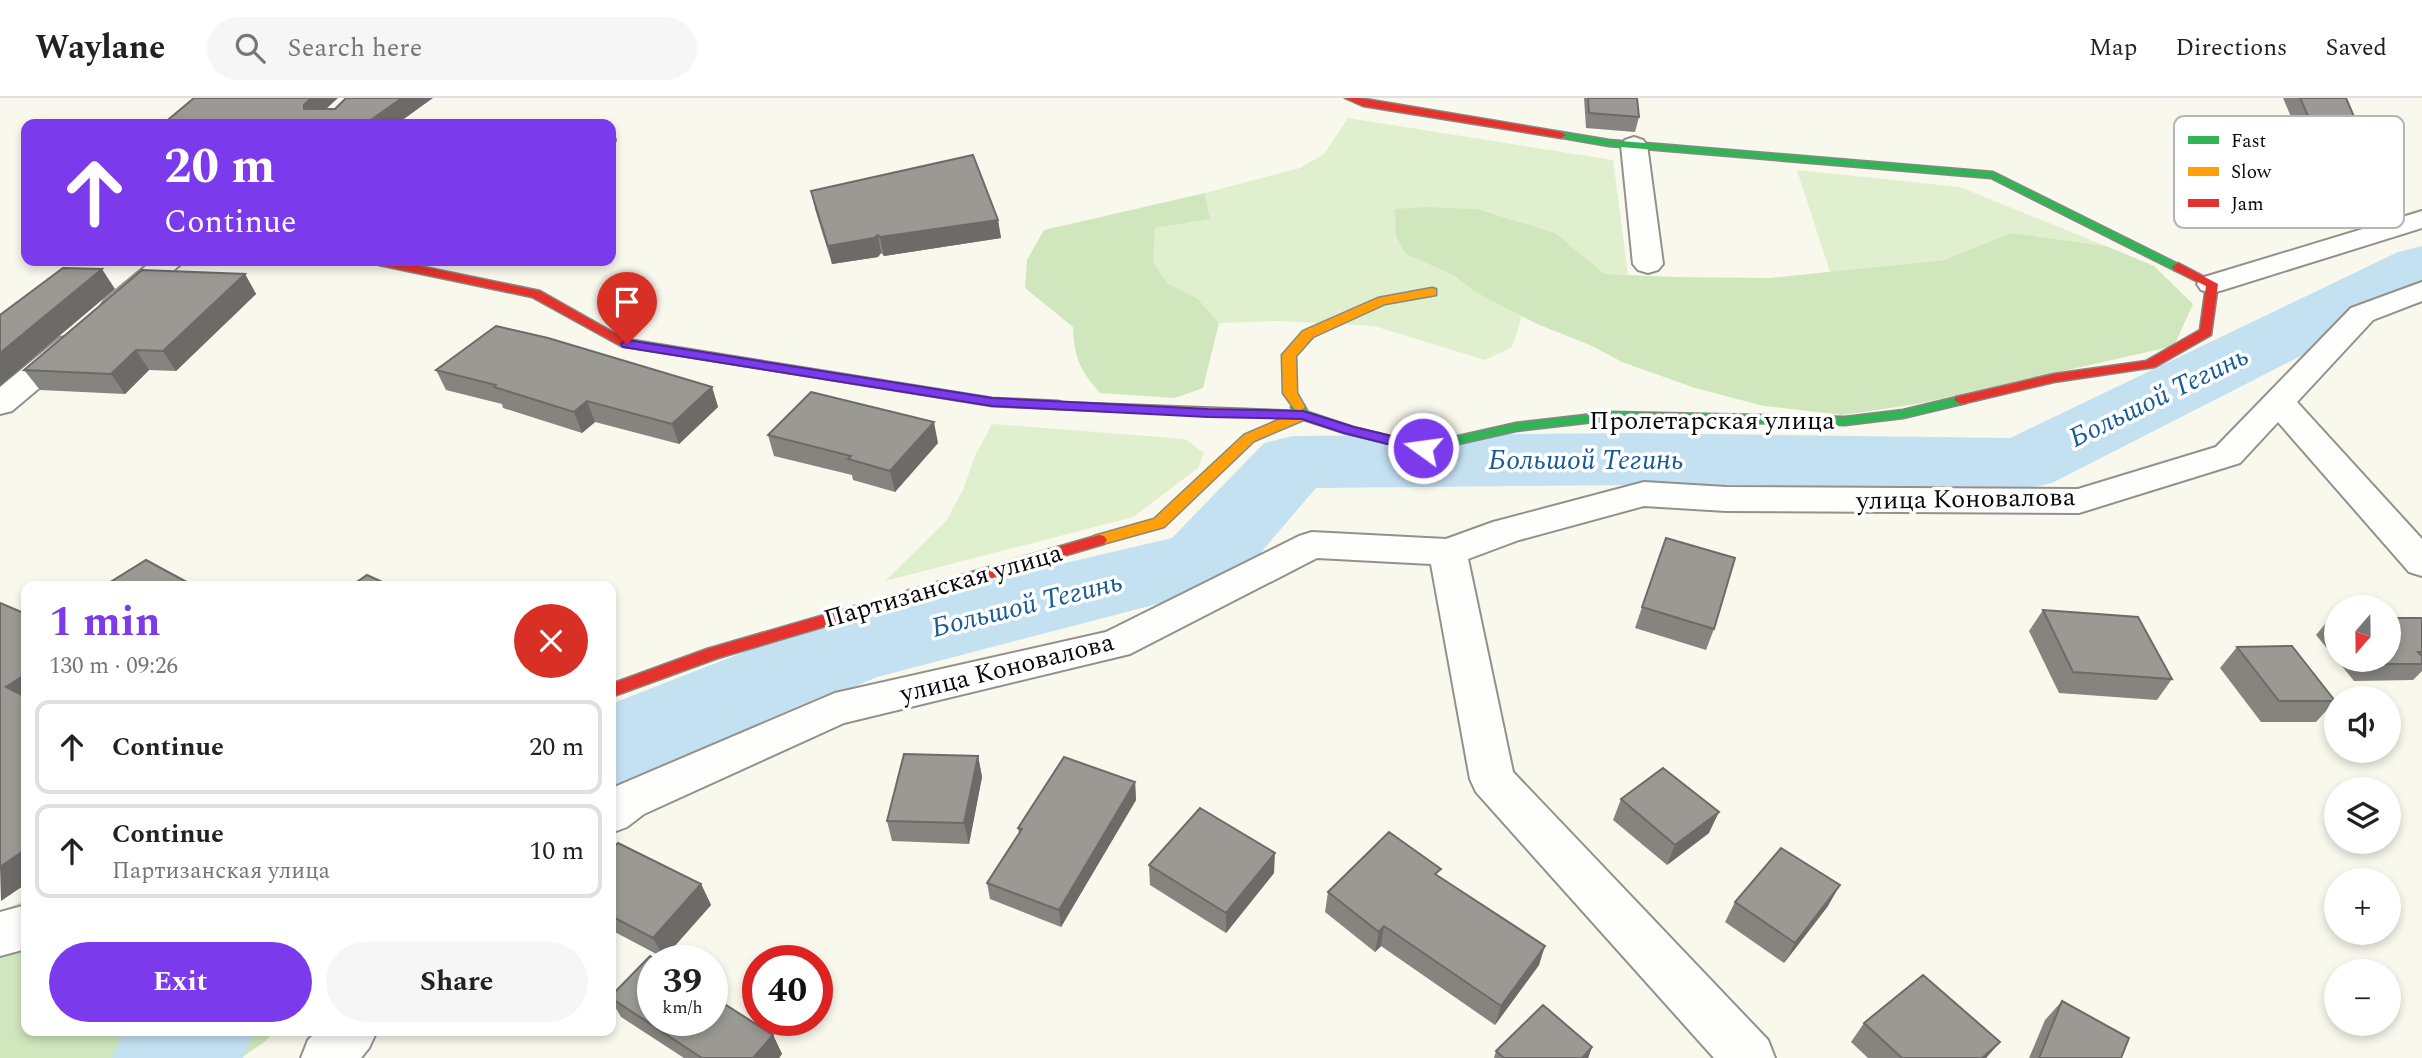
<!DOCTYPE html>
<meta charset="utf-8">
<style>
:root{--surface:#fff;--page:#f6f6f6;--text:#222;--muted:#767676;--line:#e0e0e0;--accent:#7c3aed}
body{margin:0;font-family:Spectral,serif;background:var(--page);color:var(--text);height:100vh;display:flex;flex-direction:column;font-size:26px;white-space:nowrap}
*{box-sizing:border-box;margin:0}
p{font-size:23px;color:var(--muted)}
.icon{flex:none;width:38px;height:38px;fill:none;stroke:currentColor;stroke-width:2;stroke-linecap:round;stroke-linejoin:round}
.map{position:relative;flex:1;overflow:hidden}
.panel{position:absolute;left:21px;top:483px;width:595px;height:455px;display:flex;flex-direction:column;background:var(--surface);border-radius:14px;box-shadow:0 4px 10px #0003}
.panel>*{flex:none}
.hud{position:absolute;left:21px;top:21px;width:595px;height:147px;border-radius:14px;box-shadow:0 4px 10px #0003;background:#7c3aed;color:#fff;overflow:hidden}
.needle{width:46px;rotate:200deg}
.fabs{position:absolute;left:2324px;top:497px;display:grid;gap:14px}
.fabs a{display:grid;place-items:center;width:77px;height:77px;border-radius:50%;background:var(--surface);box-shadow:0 4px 10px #0003;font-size:35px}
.speed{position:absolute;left:637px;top:847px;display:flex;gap:14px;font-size:35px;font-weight:700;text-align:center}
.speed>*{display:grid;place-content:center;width:91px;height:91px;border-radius:50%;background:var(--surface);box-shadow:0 4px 10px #0003;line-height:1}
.speed small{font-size:18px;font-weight:400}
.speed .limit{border:10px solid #d22;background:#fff;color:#111}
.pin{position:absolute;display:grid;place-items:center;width:60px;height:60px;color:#fff;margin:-72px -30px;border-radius:50% 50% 50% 0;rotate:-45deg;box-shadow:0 0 7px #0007}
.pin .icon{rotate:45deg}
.me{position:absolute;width:77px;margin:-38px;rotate:284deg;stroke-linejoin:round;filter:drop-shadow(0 0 5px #0008)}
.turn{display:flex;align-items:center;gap:24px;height:147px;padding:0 28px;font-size:32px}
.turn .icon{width:91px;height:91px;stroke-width:2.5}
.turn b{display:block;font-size:49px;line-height:60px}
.round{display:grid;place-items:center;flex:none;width:74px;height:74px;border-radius:37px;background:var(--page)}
.head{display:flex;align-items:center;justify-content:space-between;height:119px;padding:0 28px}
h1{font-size:42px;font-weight:700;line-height:52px;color:var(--accent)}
.button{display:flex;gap:14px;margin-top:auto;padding:14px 28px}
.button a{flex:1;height:80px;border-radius:42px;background:var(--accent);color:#fff;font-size:28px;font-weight:700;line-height:80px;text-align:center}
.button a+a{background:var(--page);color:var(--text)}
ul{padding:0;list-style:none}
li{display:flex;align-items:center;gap:21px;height:94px;margin:0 14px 10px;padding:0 14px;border:4px solid var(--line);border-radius:14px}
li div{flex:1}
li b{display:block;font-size:26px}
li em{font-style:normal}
header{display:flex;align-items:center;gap:42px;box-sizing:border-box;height:98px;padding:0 35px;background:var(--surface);border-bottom:2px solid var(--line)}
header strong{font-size:33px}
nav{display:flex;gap:38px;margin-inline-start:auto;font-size:24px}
.search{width:490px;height:63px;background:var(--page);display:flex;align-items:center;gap:18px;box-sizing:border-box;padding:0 24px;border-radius:38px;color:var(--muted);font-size:26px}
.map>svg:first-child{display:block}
</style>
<header>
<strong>Waylane</strong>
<div class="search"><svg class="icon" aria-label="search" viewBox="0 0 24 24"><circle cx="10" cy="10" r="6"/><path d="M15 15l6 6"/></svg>Search here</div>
<nav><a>Map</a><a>Directions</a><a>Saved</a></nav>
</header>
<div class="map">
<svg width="2422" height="960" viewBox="0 0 2422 960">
<rect width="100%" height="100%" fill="#f9f8ed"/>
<path fill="#e0efcd" d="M1348,20L1613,62L1628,177L1605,176L1555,135L1479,111L1429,109L1407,156L1453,177L1475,194L1522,218L1512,249L1485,262L1374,228L1277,223L1219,225L1198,201L1167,185L1153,164L1155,130L1210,121L1205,95L1300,70L1324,56Z
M1797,72L1960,89L2106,148L2011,135L1944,162L1830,174Z
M992,326L1185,341L1204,355L1198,370L1133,419L885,483L946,423L963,392L974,360Z"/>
<path fill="#d0e6bc" d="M1205,95L1210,121L1155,130L1153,164L1167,185L1198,201L1219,225L1203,290L1175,300L1100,295C1080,272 1074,260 1073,229L1025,190L1027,162L1044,132Z
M1429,109L1478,111L1555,135L1605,176L1674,179L1770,180L1944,162L2011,135L2106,148L2154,168L2193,206L2174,248L1917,306L1843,317L1764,308L1695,290L1622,264L1590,247L1537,226L1475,194L1453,177L1406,156L1396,138L1395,111Z
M26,801V933H274L267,942L241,960H0V815Z"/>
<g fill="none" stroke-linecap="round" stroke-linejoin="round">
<path fill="#c4e1f2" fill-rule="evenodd" d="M2422,148V196L2052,385L2023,392L1633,387L1316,390L1234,486L877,579L647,678L611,689V606L818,525L852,515L1172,440L1264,345L1293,338L1633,335L2010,340L2398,154Z
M123,933H255L243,960H112Z"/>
<defs>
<path id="street" d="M1634,39L1643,42L1647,47L1663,166L1658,172L1648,175L1638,172L1633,166L1621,47L1625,42Z
M2422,113V130L2223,192L2212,195L2201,192L2197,186L2201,180Z
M152,163H184L127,214L116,217L105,214L101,208L105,202Z
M2422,184V203L2373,222L2297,304L2422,441V478L2409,474L2278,324L2240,365L2079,415L1726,413L1644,408L1519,442L1468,461L1513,674L1768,942L1775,960H1714L1476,694L1470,681L1431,466L1317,460L1130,556L844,625L644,716L627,729L611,735L612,690L835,595L1106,534L1299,438L1312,434L1446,441L1493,424L1644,384L1726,389L2078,391L2216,349L2351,210Z
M71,238L82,240L87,247L82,254L12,313L0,316V289L60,240Z
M26,807V851L0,858V814Z
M317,933H377L369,950L361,960H301L308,942Z"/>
<path id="fast" d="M1561,34L1609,42L1993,74L2184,169L2178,173L2174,172L1991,80L1609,48L1557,39L1556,37Z
M626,241L992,300L1059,303L1066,307L1059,311L992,308L621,248V242Z
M1961,298L1966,299L1968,302L1966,305L1903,320L1845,327L1611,322L1516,333L1423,354L1344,335L1298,320L1291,309L1293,306H1303L1308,314L1353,329L1423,346L1516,325L1611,314L1845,319L1903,312Z"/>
<path id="slow" d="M1432,190L1436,191V197L1385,206L1313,239L1296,258L1297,295L1305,309L1300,313L1308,314L1310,317L1308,320L1254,343L1164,429L1099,447L1094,446L1091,442L1094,438L1154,421L1244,337L1283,320L1059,311L1052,307L1054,304L1296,313L1283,295L1282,257L1303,233L1378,200Z"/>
<path id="jam" d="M1345,0H1359L1561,34L1566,37L1561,40L1363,8Z
M373,163H395L540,193L632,245L631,248H621L532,199L379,167Z
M2178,165L2218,186L2211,237L2155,269L2054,284L1961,306L1954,302L1956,299L2054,276L2146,263L2200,232L2206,188L2174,172L2172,169Z
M1099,437L1104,438L1107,442L1104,446L718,560L611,599V586L707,551Z"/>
</defs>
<use href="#street" stroke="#92918c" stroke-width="4"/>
<use href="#fast" stroke="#888883" stroke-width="3"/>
<use href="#slow" stroke="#888883" stroke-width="3"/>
<use href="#jam" stroke="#888883" stroke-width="3"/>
<use href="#street" fill="#fefefc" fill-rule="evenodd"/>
<use href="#fast" fill="#30b455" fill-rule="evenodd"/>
<use href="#slow" fill="#ff9f0a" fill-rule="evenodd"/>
<use href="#jam" fill="#e5322d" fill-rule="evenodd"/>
</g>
<path fill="#85847f" d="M1584,0H1637L1639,19L1635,34L1586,30Z
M2283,0H2346L2377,72L2366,90L2318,82Z
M811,93L998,122L1001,140L884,158L881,155L878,159L832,166L815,111Z
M245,176L256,196L176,273L149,272L125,296L40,292L24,272Z
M436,272L712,289L718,309L679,346L595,324L582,335L503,310L502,306L446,292Z
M768,337L938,345L895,394L853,382L852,377L774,358Z
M1642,509L1714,531L1706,552L1635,530Z
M2043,512L2172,581L2157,602L2059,595L2029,533Z
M2330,520H2336V561L2316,537Z
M2422,520V573L2413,582L2354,583L2337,562H2389Z
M2237,549L2335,603L2316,624H2261L2220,570Z
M978,658L982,679L969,746L892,743L887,723Z
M1135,684L1136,702L1061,829L990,801L987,785L1019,736L1018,730Z
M1621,701L1709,735L1667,767L1613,722Z
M611,752L701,786L711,807L664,860L611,832Z
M1149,767L1274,775L1226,835L1150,787Z
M1439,779L1539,867L1495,927L1381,848L1375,854L1325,814L1328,794Z
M1735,804L1828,808L1784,865L1725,824Z
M611,898L773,937L782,956L779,960H684L621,919L611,902Z
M2062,903L2121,960H2029L2045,922Z
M1864,925L2000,944L1986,960H1868L1851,944Z
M1592,949L1588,960H1494L1496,953Z"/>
<path fill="#6c6b68" d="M311,0H338L312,24L304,11V7Z
M402,0H433L397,26H365Z
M612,27L617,42L611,60V30Z
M998,122L1001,140L884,158L880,139Z
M878,137L881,155L878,159L832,166L828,148Z
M102,171L115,191L0,288V255Z
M245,176L256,196L176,273L163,253Z
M136,252L149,272L125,296L111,276Z
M712,289L718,309L679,346L672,326Z
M587,303L595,324L582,335L574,314Z
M934,324L938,345L895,394L890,373Z
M26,576V609L6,589Z
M978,658L982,679L969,746L964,725Z
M1135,684L1136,702L1061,829L1059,812Z
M1719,714L1709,735L1667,767L1675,747Z
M26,751V786L1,803L0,769Z
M1275,755L1274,775L1226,835V815Z
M701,786L711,807L664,860L653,840Z
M1840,787L1828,808L1784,865L1795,845Z
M1384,828L1381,848L1375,854L1379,834Z
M1545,848L1539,867L1495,927L1501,908Z
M773,937L782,956L779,960H753Z
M2000,944L1986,960H1982Z
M1592,949L1588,960H1582Z"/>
<path fill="#9b9994" stroke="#6c6b68" stroke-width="2" d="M194,0H311L304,7V11H335L346,0H402L365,26H163Z
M1588,0H1637L1639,19L1589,15Z
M2300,0H2346L2377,72L2329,64Z
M973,57L998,122L880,139L878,137L874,140L828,148L811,93Z
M63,170L102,171L0,255V217Z
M142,172L245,176L163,253L136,252L111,276L24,272Z
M496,228L548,240L712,289L672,326L587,303L574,314L494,289L496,287L436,272Z
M811,294L934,324L890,373L848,361L851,358L768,337Z
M1666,440L1735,460L1714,531L1642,509Z
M146,462L194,488H104Z
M367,477L391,488H351Z
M0,505L26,516V576L6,589L26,599V751L0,769Z
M2043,512L2138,519L2172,581L2073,574Z
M2330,520H2336V527Z
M2389,520H2422V554H2418L2422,558V566H2369L2366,562H2389Z
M2292,548L2335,603H2279L2237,549Z
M904,656L978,658L964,725L887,723Z
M1064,659L1135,684L1059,812L987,785L1022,731L1018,730Z
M1663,670L1719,714L1675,747L1621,701Z
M1200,710L1275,755L1226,815L1149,767Z
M1389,734L1441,771L1435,776L1545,848L1501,908L1384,828L1379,834L1328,794Z
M618,745L701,786L653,840L611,818V752Z
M1781,750L1840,787L1795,845L1735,804Z
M650,858L657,863H653V922H712V898L773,937L753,960H702L611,900V898Z
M1923,877L2000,944L1982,960H1902L1864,925Z
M2062,903L2129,940L2121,960H2039Z
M1543,907L1592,949L1582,960H1504L1496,953Z"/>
<path fill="#7c3aed" stroke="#51269a" stroke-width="2" d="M627,242L992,300L1208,311L1303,313L1354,329L1429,347L1431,350L1423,355L1344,335L1302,321L1208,319L992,308L623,249L621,246Z"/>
<g text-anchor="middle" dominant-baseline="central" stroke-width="7" stroke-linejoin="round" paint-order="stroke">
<g font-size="26" fill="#0a0a0a" stroke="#fff">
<text x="1712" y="323">Пролетарская улица</text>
<text transform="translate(1966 401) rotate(-1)">улица Коновалова</text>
<text transform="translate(943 488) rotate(-16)">Партизанская улица</text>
<text transform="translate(1007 570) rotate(-14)">улица Коновалова</text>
</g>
<g font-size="28" font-style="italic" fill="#185b97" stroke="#fff">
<text transform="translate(2159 299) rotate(-26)">Большой Тегинь</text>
<text x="1586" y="362">Большой Тегинь</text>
<text transform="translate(1027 507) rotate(-14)">Большой Тегинь</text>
</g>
</g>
<rect x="2174" y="18" width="230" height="112" rx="10" fill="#fff" stroke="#b6b6b6" stroke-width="2"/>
<rect x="2188" y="38" width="31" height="8" fill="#30b455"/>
<rect x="2188" y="69" width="31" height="9" fill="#ff9f0a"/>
<rect x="2188" y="101" width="31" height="8" fill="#e5322d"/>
<g font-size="19" fill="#0a0a0a">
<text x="2231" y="49">Fast</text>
<text x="2231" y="80">Slow</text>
<text x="2231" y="112">Jam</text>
</g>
</svg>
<div class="fabs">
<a><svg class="needle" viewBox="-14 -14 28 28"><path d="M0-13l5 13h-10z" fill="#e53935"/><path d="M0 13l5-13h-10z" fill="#767676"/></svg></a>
<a><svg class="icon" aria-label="sound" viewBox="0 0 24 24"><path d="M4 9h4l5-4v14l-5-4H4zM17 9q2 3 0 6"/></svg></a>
<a><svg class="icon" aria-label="layers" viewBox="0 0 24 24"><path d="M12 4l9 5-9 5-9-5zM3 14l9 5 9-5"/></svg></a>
<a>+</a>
<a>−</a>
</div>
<div class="speed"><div>39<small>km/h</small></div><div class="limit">40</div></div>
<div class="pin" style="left:627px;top:246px;background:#d93025"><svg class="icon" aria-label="arrive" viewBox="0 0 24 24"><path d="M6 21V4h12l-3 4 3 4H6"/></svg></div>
<svg class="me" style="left:1423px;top:350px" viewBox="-20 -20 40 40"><circle r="17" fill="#7c3aed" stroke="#fff" stroke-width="3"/><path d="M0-11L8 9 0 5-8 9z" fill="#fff"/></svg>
<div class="hud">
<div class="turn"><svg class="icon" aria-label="ahead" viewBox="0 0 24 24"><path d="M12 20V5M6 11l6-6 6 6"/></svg><div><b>20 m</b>Continue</div></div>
</div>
<section class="panel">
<div class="head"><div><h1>1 min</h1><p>130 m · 09:26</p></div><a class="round" style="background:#d93025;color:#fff"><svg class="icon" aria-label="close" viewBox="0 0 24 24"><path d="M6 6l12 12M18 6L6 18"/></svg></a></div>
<ul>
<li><svg class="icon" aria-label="ahead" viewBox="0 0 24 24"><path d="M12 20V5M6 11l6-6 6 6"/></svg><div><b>Continue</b></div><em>20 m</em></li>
<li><svg class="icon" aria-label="ahead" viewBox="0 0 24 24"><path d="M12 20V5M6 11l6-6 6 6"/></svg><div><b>Continue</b><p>Партизанская улица</p></div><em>10 m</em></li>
</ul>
<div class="button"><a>Exit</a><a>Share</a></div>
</section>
</div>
